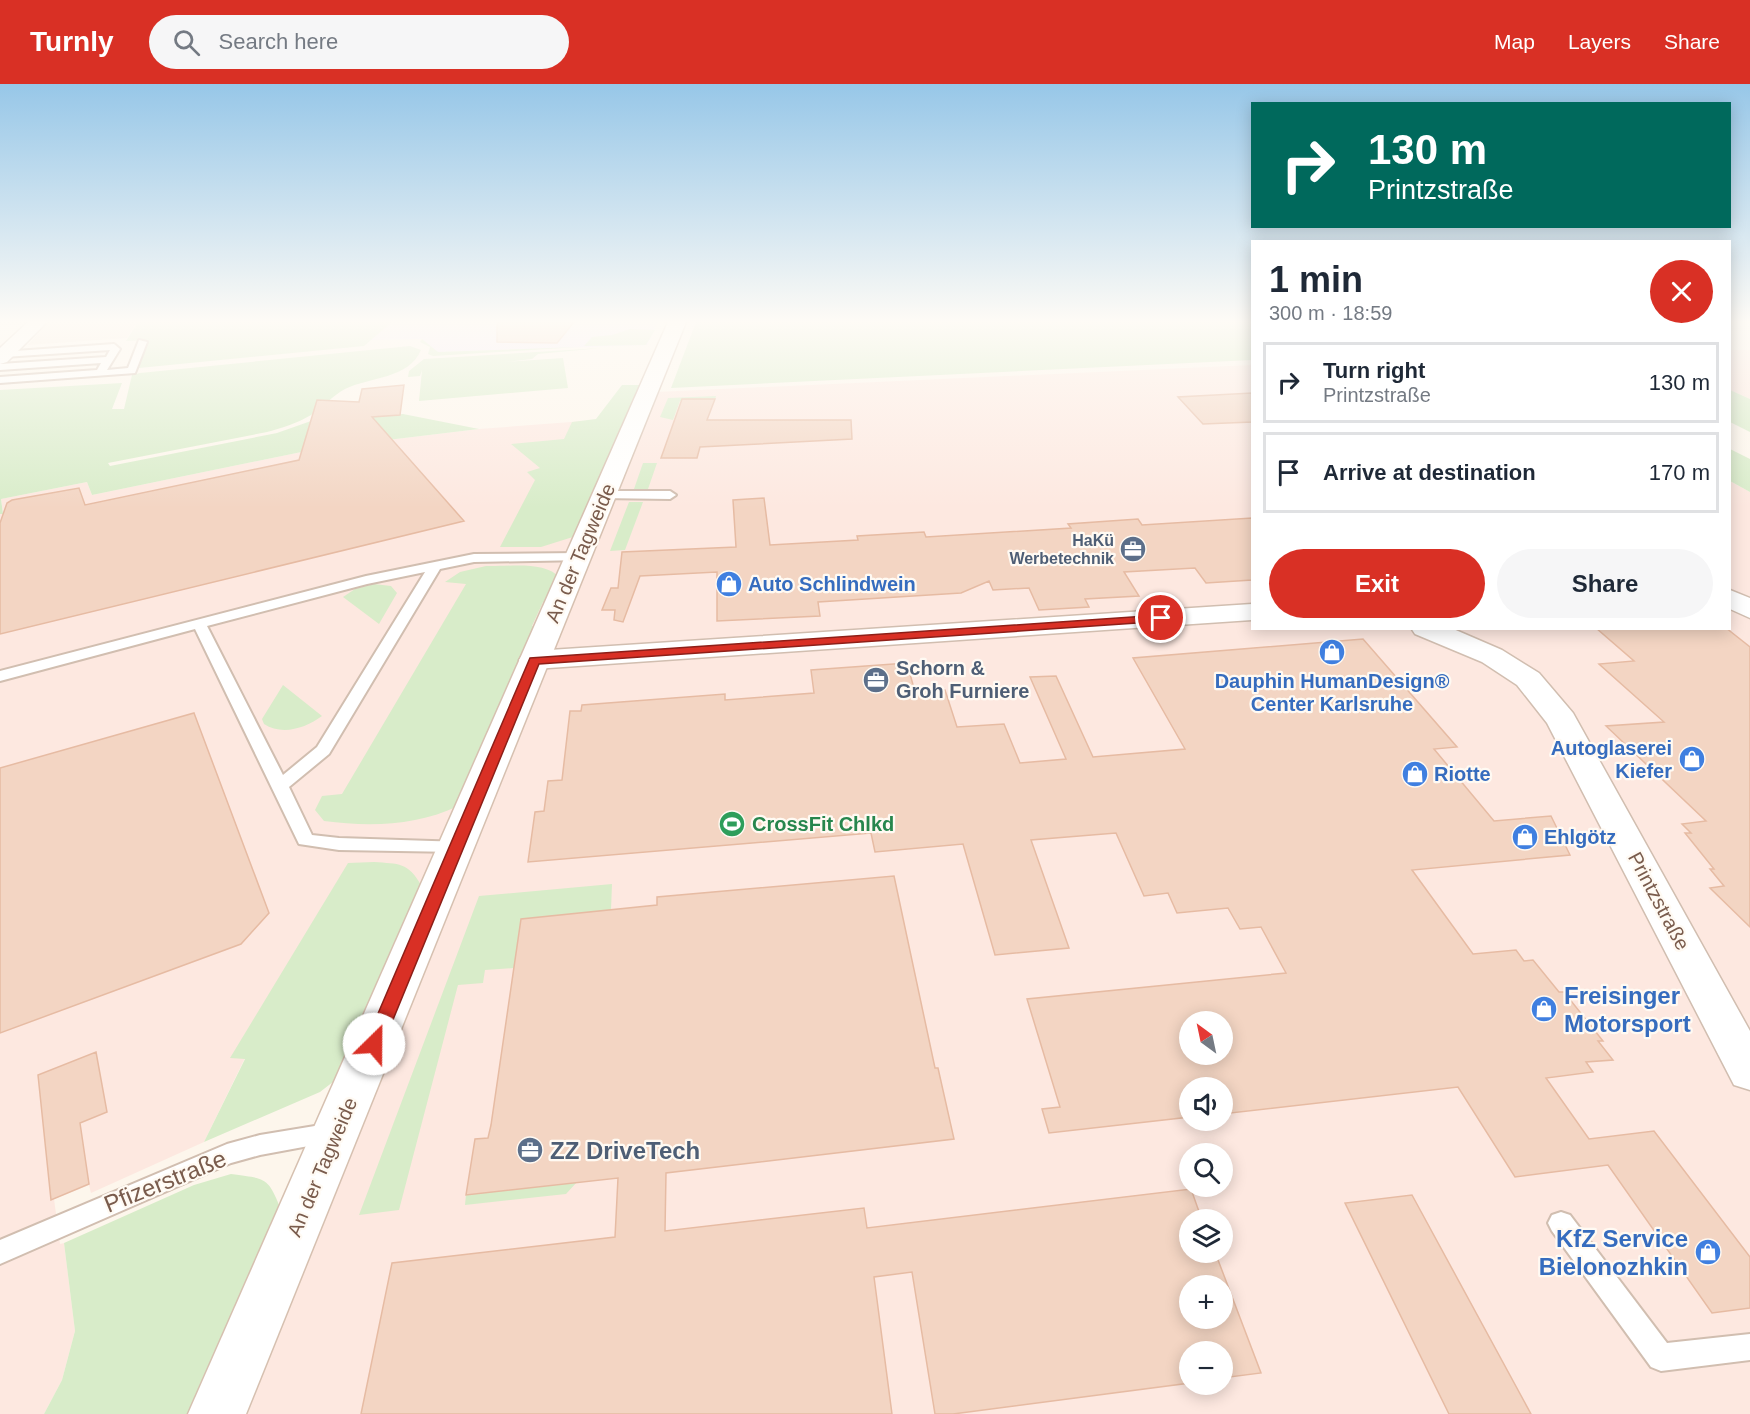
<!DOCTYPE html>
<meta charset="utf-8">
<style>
:root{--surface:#fff;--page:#f6f6f7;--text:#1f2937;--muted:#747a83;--line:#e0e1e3;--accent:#d93025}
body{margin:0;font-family:Arial,sans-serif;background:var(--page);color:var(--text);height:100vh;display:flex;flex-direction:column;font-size:22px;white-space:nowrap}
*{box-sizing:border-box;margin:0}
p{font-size:20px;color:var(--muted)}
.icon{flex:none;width:33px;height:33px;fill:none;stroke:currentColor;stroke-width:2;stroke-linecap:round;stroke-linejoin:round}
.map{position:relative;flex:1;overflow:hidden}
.details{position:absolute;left:1251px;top:156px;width:480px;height:390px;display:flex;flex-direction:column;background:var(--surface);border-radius:0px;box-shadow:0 3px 15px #0003}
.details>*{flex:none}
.guide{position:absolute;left:1251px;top:18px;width:480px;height:126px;border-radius:0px;box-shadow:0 3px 15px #0003;background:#00695c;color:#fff;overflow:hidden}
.needle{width:39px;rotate:327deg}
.tools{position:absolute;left:1179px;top:927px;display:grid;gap:12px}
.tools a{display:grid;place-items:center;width:54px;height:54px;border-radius:50%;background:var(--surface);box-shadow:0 3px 15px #0003;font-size:30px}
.pin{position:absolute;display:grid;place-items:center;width:51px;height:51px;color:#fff;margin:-26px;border:3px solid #fff;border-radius:50%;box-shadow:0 2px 6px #0007}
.me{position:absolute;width:66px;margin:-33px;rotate:23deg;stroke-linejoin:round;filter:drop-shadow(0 0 4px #0008)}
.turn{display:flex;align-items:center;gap:21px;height:126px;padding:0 18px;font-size:27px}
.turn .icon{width:78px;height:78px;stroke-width:2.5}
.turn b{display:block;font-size:42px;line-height:51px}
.round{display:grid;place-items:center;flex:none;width:63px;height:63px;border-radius:32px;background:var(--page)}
.headline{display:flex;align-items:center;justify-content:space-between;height:102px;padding:0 18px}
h1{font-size:36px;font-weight:600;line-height:45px}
.cta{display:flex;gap:12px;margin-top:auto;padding:12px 18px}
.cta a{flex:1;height:69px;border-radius:36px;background:var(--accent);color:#fff;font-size:24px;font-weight:600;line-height:69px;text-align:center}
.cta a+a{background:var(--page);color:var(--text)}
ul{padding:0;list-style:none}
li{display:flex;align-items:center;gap:18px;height:81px;margin:0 12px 9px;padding:0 6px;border:3px solid var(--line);border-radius:0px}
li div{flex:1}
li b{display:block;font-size:22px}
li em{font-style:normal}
header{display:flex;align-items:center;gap:36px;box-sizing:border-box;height:84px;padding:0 30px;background:var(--accent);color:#fff}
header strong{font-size:28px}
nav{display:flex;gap:33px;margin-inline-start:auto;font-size:21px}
.search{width:420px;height:54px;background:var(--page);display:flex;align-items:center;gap:15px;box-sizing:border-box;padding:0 21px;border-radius:33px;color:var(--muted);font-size:22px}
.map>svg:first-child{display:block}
</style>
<header>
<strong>Turnly</strong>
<div class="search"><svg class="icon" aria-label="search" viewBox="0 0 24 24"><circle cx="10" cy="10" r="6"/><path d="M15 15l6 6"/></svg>Search here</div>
<nav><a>Map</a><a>Layers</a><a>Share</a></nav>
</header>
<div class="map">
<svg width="1750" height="1330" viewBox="0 0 1750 1330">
<rect width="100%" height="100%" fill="#fdf6ec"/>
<path fill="#f5e8da" d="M0,238H137L127,254L28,261L48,239L0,242Z"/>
<path fill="#fde8e0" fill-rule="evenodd" d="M1730,266H1750V315L1730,306Z
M1252,281V544H1730V397L1750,408V1330H247L419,902L275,903L231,974H245L204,1058L91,1109L89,1101L54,1115L60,1160L64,1159L75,1247L62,1296L44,1330H0V430L3,429L1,415L87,398L92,411L321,364L479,345L650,332L656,308ZM1190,938H1222V970H1190ZM1190,1004H1222V1036H1190ZM1190,1070H1222V1102H1190ZM1190,1136H1222V1168H1190ZM1190,1202H1222V1234H1190ZM1190,1268H1222V1300H1190Z"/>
<path fill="#f3e8fa" d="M392,238H658L647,261L437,268L422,255L371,256Z"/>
<path fill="#d8ecc9" d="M138,238H392L364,262L139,284L146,256L126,257Z
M696,238H1252V276L671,304Z
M630,245L655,246L646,261L584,262L592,253L612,251Z
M422,255L438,268L579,263L433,272L428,270L430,263L420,258Z
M410,262L421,266C409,295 369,293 345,305C332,312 323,323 311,331C298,339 282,344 267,348L108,379L110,382L277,349L311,337L403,330L479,345L321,364L92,411L87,398L1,415L3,430H0V306L122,299L112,325H124L132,291L140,289Z
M601,264L538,270L532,275L506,278L563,274L568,304L419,317L422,286L420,292L408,293L409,287L424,275Z
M622,301H639L640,305L576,452L541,463H500L535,396L527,388L540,384L511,360L564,355L572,338L596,335Z
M1730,306L1750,315V348L1730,338Z
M716,312L715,316L680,317L673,336L660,333L668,314Z
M1730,365L1750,375V408L1730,397Z
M643,379H657L648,405H634Z
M629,418H643L625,466L610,467Z
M486,482C508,483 545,476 560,494L549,517L543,518L532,542L537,543L458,722C417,742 369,743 324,737L315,726L322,712L342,710L466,500L445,498L460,488Z
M374,500L391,502L397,509L379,540L343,513L355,505Z
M283,601L322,632C306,644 282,652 264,640L262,635Z
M374,778C399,780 408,778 421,801L338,994L320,1008L204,1058L245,975L230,974L348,779Z
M612,800L611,826L521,835L514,884L485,886L483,899L458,901L399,1126L359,1131L479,812Z
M231,1090C266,1095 268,1092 281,1126L194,1330H44L62,1296L75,1247L64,1159L194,1101Z
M577,1098L566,1110L465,1121L466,1111Z"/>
<path fill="#f3d5c3" stroke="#e6bba3" stroke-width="1.5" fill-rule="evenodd" d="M497,238H574L557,259L497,258Z
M404,301L400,331L372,333L464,437L0,550V439L7,419L12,416L79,404L85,421L299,376L317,316L359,318L362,305Z
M1252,309V338L1203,340L1178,313Z
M682,315H715L707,336H851L852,355L700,363L697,374H661Z
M764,414L770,461L858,456L857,452L924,448L926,453L1071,444L1068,440L1138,435L1142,441L1252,434V496L1206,499L1195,484L1124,488L1139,512L1085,515L1089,523L1039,526L1029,504L993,506L989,497L961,509L818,518L820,532L717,537V488L640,492L623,538L614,536L615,526H602L611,504H618L622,468L736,463L733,416Z
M1596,544H1726L1750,563V843L1710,804L1724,802L1710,785H1714L1685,749H1691L1682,740L1706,737L1606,642L1664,638L1599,580L1634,577Z
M1363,555L1457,663L1434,665L1494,737L1551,732L1570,771L1412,786L1473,870L1516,866L1524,877L1533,876L1559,908H1564L1603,957H1598L1613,976L1586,978L1593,988L1546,994L1589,1055L1654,1047L1750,1173V1224L1712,1229L1608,1081L1515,1093L1458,1003L1222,1030V1004H1190V1033L1049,1049L1042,1025L1060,1023L1027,915L1286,889L1261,843L1240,845L1228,824L1177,829L1168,809L1144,812L1116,749L1031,756L1069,864L995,871L963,760L875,768L871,749L528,778L535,728L544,727L548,697L562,696L570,627H581L582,621L725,610V616L814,609L811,586L907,579L915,608L945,606L957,643L1004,640L1020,679L1066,675L1030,593L1056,592L1093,673L1185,665L1133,574ZM1190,938H1222V970H1190Z
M194,629L269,829L241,860L0,949V684Z
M894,792L935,984H938L954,1055L666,1089L665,1147L864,1124L867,1144L1191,1105L1202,1136H1190V1168H1215L1261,1289L1222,1294V1268H1190V1299L953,1330H935L912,1188L874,1193L892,1330H361L392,1179L615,1153L618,1094L466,1111L475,1055L488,1054L491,1041L521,835L657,821V813ZM1190,1202H1222V1234H1190Z
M96,968L107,1028L80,1039L89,1100L51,1116L38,991Z
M1412,1111L1531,1330H1449L1345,1119Z"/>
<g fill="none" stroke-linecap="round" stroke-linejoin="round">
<defs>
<path id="service" d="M139,256L147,258L135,289L0,299V293L97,286L101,279L0,286V280L106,273L110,266L4,273L1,272V268L114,260L120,265L107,286L128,284Z
M604,407H670L676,411L670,415L600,414L598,411Z
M580,469L586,473L585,476L474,478L440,485L329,670L289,703L312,751L339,754L463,758L466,762L463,766L457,768L339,766L299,760L195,545L0,597V587L366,492L474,470ZM425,488L317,663L283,691L207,542L367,500Z
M333,1039L341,1042L345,1049L341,1056L260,1071L231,1079L0,1180V1156L227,1060L260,1051Z
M1561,1128L1570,1131L1667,1259L1750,1250V1276L1661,1287L1651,1283L1552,1147L1548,1139L1552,1131Z"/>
<path id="minor" d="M28,238H47L7,278L0,280V264Z
M1730,506L1750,514V534L1730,525Z
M1252,520V536L534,585L523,582L519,576L523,570L534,567Z
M1411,544H1451L1502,566L1539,589L1573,629L1750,947V1006L1734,1001L1547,639L1517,601L1482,578L1415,550Z"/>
<path id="secondary" d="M668,238H686L246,1330H188Z"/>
</defs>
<use href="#service" stroke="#d1beb0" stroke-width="4"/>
<use href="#minor" stroke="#d1beb0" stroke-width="3"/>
<use href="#secondary" stroke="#d6c0b0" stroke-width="3"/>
<use href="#service" fill="#fff" fill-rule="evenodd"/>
<use href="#minor" fill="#fff" fill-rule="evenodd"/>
<use href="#secondary" fill="#fff" fill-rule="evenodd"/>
</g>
<linearGradient id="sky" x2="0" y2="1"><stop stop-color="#97c7e8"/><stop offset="0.56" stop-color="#fefbf6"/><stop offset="1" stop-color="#fefbf6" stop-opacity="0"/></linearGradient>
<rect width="1750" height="424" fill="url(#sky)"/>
<path fill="#d93025" stroke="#8d1f18" stroke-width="1.5" d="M1161,531L1167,534L1166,537L539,580L383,960L380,965L374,967L367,965L365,960L530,574Z"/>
<defs>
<symbol id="office-disc" viewBox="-11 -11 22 22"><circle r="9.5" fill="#5c6f8a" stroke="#fffaf3"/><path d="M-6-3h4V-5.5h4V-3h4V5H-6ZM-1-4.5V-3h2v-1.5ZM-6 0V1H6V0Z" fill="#fff"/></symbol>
<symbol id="shop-disc" viewBox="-11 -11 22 22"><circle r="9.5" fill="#3f7fe0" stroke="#fffaf3"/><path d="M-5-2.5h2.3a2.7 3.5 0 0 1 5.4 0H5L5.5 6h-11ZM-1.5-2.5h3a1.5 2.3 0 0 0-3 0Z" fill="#fff"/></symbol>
<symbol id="stadium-disc" viewBox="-11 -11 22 22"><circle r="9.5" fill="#2e9e5b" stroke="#fffaf3"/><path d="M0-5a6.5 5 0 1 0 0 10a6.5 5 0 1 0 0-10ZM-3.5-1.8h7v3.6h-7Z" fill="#fff"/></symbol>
</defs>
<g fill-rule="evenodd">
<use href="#office-disc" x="1118" y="450" width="30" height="30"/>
<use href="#shop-disc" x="714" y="485" width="30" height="30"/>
<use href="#shop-disc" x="1317" y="553" width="30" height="30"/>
<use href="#office-disc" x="861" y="581" width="30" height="30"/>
<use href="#shop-disc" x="1677" y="660" width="30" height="30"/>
<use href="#shop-disc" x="1400" y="675" width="30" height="30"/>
<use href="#stadium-disc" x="717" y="725" width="30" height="30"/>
<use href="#shop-disc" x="1510" y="738" width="30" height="30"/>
<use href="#shop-disc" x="1529" y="910" width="30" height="30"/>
<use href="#office-disc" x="515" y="1051" width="30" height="30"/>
<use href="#shop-disc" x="1693" y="1153" width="30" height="30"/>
</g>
<g text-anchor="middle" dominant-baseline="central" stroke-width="4.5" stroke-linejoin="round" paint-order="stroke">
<g font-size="16" font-weight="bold" fill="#4e5e75" stroke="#fffaf3" text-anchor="end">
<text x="1114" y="456">HaKü<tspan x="1114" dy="18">Werbetechnik</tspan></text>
</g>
<g font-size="20" fill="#7a5c4d" stroke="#fffaf3">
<text transform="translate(580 469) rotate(-67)">An der Tagweide</text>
<text transform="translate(1659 817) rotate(62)">Printzstraße</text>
<text transform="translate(322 1083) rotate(-67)">An der Tagweide</text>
</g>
<g font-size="20" font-weight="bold" fill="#366cbe" stroke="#fffaf3" text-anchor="start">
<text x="748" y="500">Auto Schlindwein</text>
<text x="1332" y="597" text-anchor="middle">Dauphin HumanDesign®<tspan x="1332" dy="23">Center Karlsruhe</tspan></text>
<text x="1672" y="664" text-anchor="end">Autoglaserei<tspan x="1672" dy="23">Kiefer</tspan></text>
<text x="1434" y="690">Riotte</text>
<text x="1544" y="753">Ehlgötz</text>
</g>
<g font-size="20" font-weight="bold" fill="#4e5e75" stroke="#fffaf3" text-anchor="start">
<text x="896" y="584">Schorn &amp;<tspan x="896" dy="23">Groh Furniere</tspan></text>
</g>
<g font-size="20" font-weight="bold" fill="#27864d" stroke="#fffaf3" text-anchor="start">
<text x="752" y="740">CrossFit Chlkd</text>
</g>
<g font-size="24" font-weight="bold" fill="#366cbe" stroke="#fffaf3" text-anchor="start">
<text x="1564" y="911">Freisinger<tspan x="1564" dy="28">Motorsport</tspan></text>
<text x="1688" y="1154" text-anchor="end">KfZ Service<tspan x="1688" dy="28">Bielonozhkin</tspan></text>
</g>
<g font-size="24" font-weight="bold" fill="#4e5e75" stroke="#fffaf3" text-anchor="start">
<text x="550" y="1066">ZZ DriveTech</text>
</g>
<g font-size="24" fill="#7a5c4d" stroke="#fffaf3">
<text transform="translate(165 1097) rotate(-22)">Pfizerstraße</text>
</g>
</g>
</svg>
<div class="tools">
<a><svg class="needle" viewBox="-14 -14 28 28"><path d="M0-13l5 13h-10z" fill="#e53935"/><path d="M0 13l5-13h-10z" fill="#747a83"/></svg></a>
<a><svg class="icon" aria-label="sound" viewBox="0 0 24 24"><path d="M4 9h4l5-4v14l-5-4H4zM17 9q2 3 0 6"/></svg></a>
<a><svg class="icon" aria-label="search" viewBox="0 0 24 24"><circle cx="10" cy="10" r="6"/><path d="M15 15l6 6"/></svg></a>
<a><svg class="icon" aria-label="layers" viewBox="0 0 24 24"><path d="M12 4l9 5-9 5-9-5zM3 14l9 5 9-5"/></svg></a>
<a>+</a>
<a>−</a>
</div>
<div class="pin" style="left:1161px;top:534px;background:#d93025"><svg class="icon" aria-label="arrive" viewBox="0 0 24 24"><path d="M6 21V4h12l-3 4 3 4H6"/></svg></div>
<svg class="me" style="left:374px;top:960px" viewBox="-20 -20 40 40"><circle r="19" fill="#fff"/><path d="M0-13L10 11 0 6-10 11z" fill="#d93025"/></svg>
<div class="guide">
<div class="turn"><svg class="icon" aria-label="right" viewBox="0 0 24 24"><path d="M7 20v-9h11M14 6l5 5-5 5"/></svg><div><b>130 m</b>Printzstraße</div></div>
</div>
<section class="details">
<div class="headline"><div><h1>1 min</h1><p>300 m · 18:59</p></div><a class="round" style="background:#d93025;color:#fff"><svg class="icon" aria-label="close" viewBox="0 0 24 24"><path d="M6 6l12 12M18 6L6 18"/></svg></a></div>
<ul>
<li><svg class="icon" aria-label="right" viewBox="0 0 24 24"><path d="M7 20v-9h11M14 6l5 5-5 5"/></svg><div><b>Turn right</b><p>Printzstraße</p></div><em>130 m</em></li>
<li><svg class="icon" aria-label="arrive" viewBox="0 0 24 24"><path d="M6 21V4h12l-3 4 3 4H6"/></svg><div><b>Arrive at destination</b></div><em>170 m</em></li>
</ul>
<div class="cta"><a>Exit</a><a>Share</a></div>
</section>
</div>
